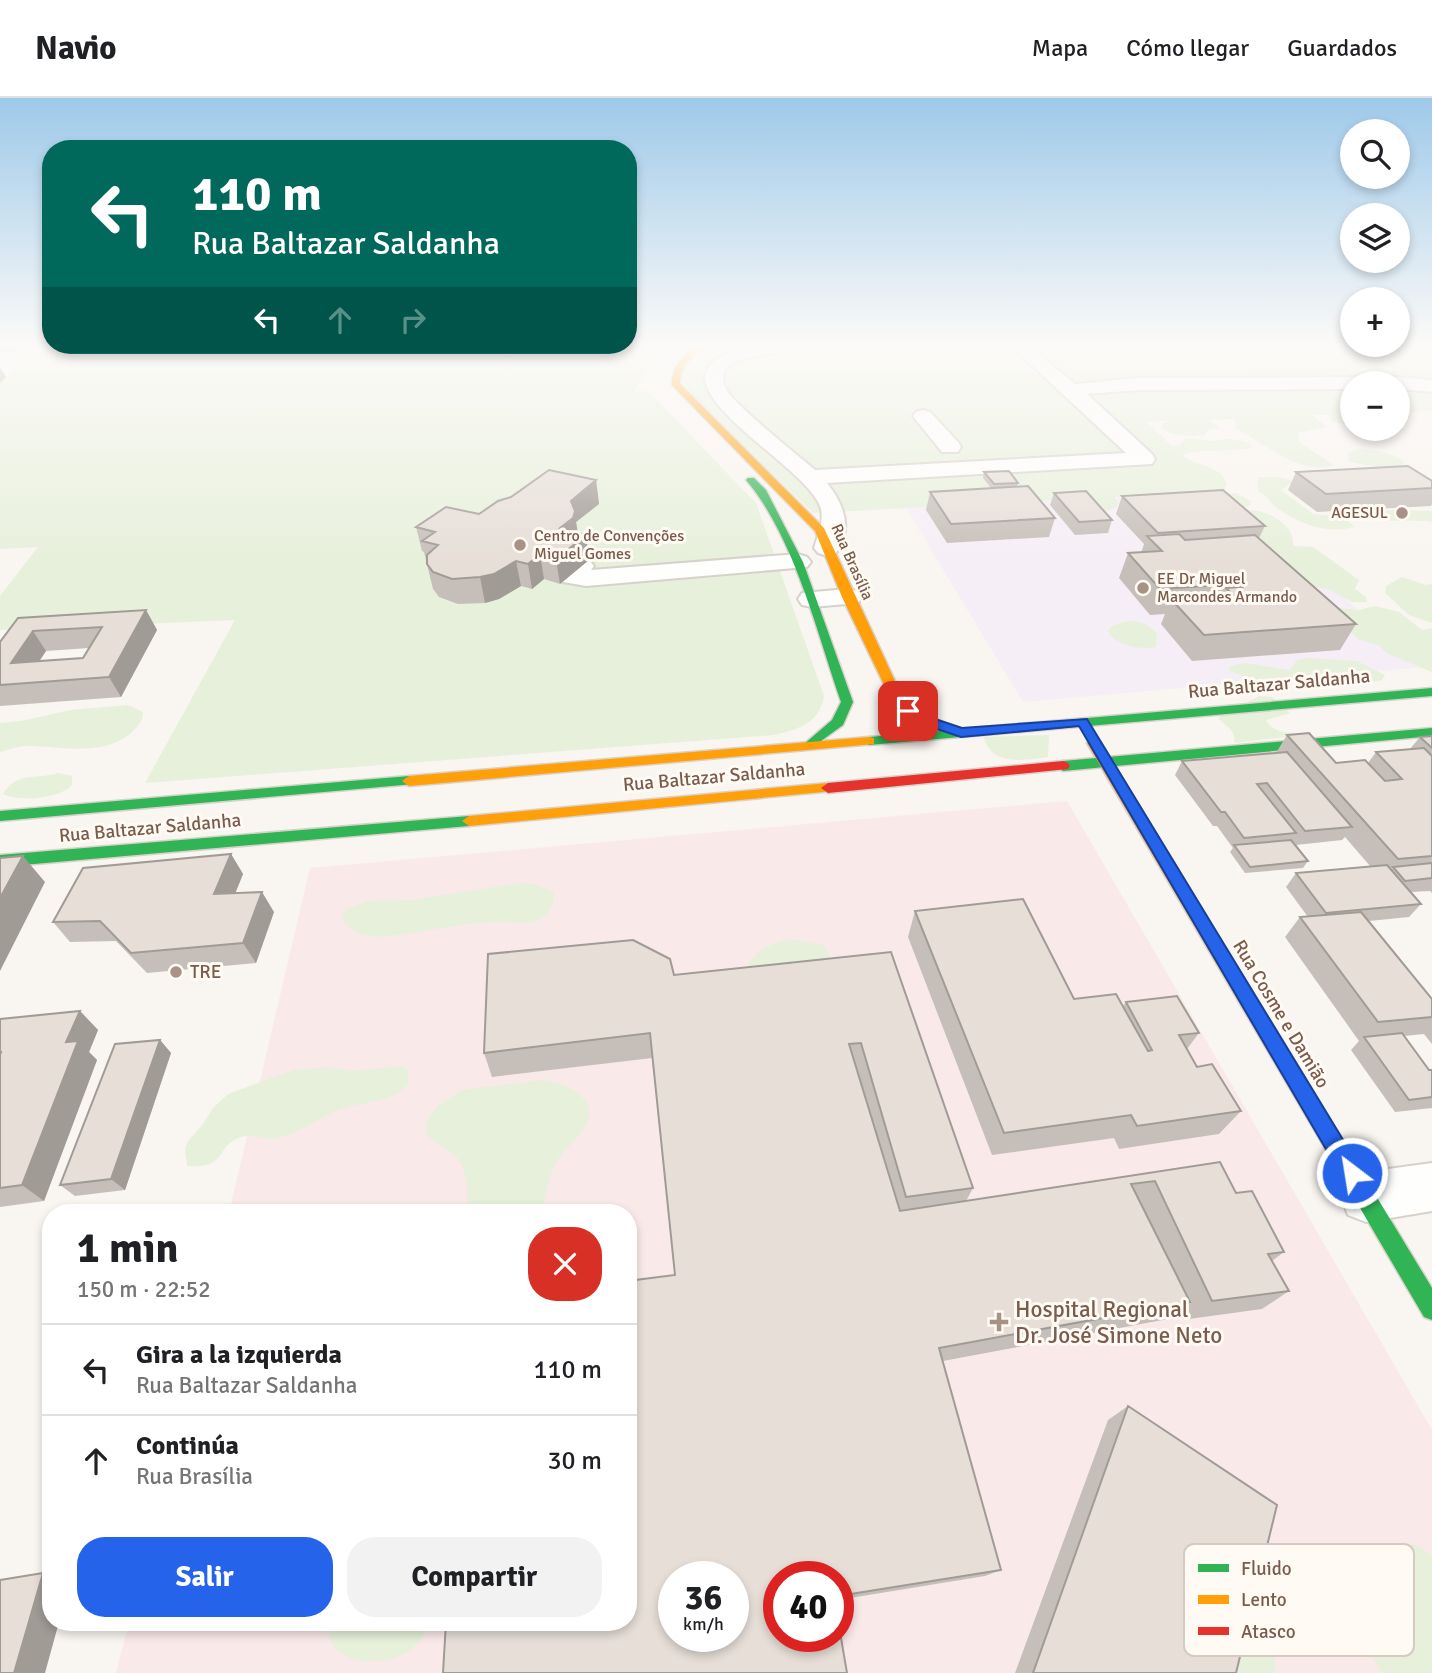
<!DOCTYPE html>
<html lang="es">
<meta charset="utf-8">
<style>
:root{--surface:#fff;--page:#f2f2f2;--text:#202124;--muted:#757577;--line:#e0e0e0;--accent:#2563eb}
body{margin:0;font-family:Signika,sans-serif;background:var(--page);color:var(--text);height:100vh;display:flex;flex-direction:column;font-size:26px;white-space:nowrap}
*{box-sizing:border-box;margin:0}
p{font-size:23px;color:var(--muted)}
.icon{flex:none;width:38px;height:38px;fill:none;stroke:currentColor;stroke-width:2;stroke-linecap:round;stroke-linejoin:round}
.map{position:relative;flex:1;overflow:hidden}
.details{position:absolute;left:42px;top:1106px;width:595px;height:427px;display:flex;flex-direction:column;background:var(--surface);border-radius:28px;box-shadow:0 4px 10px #0003}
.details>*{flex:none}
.guide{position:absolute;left:42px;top:42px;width:595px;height:214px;border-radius:28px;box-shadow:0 4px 10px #0003;background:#00695c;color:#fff;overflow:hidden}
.controls{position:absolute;left:1340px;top:21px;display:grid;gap:14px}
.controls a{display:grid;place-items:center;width:70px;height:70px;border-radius:50%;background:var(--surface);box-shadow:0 4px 10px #0003;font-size:35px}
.speed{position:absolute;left:658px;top:1463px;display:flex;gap:14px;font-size:35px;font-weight:700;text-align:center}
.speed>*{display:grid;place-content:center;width:91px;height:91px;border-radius:50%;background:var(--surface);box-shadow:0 4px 10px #0003;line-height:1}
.speed small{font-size:18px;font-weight:400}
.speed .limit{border:10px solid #d22;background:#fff;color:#111}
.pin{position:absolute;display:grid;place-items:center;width:60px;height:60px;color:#fff;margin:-30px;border-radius:14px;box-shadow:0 4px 10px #0006}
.me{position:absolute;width:77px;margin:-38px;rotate:329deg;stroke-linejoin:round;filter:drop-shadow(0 0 5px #0008)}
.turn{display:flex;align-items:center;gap:24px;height:147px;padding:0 35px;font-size:32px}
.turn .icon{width:91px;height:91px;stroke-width:2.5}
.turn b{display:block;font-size:49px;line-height:60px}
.lanes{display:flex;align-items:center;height:66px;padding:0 35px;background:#0003;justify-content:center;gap:35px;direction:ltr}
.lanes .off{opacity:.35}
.round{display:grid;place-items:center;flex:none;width:74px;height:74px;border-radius:28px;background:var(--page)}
.overview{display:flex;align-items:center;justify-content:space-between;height:119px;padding:0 35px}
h1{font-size:42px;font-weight:800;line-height:52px}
.button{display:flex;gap:14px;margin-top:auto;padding:14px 35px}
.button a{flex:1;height:80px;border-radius:28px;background:var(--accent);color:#fff;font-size:28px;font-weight:800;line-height:80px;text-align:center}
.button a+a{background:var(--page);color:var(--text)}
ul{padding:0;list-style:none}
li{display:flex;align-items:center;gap:21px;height:91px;padding:0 35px;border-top:2px solid var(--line)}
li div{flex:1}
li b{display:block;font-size:26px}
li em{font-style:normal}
header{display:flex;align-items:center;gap:42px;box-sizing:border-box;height:98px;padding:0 35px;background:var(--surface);border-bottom:2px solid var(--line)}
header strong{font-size:33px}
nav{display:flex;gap:38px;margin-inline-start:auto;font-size:24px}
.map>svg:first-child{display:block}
</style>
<header>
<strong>Navio</strong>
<nav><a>Mapa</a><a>Cómo llegar</a><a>Guardados</a></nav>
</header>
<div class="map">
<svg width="1432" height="1575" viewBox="0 0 1432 1575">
<rect width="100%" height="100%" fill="#f9f5f0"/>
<path fill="#f6eef6" d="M1224,394L1423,569L1023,604L906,410Z"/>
<path fill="#fae9e9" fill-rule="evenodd" d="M1067,703L1432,1332V1575H116L129,1524H628V1115H229L310,770ZM674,1479H733V1538H674ZM779,1479H838V1538H779Z"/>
<path fill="#e7f0db" d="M45,246H671L654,258L634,294L648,293L756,405L824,598C820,625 797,632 774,637L145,685L235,522L0,532V498L38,449L0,451V284Z
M741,246H1432V313L1398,314V285H1353V327L1331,323L1330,317H1313L1327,329L1298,335L1299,344L1334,367C1303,380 1263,344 1236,331L1234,321L1210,322L1220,330L1208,332L1205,337C1189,339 1175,338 1161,331L1162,326L1170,323L1146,324L1173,349L1182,346L1185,340L1212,343L1229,341L1250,345L1251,350C1227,354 1205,350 1182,357C1196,369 1222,366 1227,387L1221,396L1237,395L1252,404L1248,409L1148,398L1114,399L1118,404L1117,409C1099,419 1078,410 1061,402L813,415L682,289L683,267L731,254Z
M1358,351C1375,353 1392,353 1405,365L1394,372L1349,364L1348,355Z
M1258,379H1279L1294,383L1281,392L1313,416L1344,419L1355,429C1325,436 1302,427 1277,410C1269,404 1268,398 1258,393Z
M1254,412C1272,415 1295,428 1293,448L1313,449L1359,482L1355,491L1366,499L1367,504H1352L1328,491L1310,488L1273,465L1242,413Z
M1385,412L1432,413V424C1411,421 1393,425 1372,421L1371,416Z
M1402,479L1426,487L1432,486V525L1409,517L1385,495L1386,488Z
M1375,508L1399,514L1422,532L1432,530V574L1388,556L1378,547L1360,542L1339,524L1335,510L1359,512Z
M1127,523C1141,523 1149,526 1157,536L1156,549C1140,552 1116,548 1108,533L1111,528Z
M1307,560L1357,563L1385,577L1382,582L1378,583L1316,586L1291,580L1252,581L1229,573L1230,568L1245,565L1290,572L1297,562Z
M1259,598L1272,599L1290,615L1266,622C1274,637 1289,633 1303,637L1234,645C1236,631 1226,629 1218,620Z
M128,607L143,614C143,622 139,627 133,633C105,660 62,648 27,648C17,648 9,652 0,654V625L21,623L70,612Z
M1049,637L1048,659C1025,662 991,669 984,639Z
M58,675L72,678V687C60,701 18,704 3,696C17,673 36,682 58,675Z
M520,785L535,786L553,794C556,804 550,816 541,821C531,827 514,824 503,824C460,823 418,837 375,839L358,836L343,823V817L347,811L369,803L412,802Z
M790,841L823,847L831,861L743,875C754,853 767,847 790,841Z
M401,968L408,972V986C393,1004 369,1003 348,1009C324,1015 303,1034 278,1040C266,1043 253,1035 241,1039C213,1049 229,1071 187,1068L185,1051L188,1043L203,1026L213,1010L228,996L294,972L328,969L353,973Z
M543,982C565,985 602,1000 585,1029C577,1042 565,1050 557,1063C547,1078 548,1098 540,1115H467C467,1096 469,1067 452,1055C442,1048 432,1044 425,1034L426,1025L436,1009L462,992Z
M1402,1445L1416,1447L1432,1457V1575H1382C1367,1551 1353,1526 1361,1497L1385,1499C1373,1473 1373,1458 1402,1445Z
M1248,1521C1267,1536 1273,1552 1276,1575H1231Z
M329,1524H430C417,1566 361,1575 335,1550C329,1540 328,1536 329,1524Z"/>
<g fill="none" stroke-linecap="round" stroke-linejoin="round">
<defs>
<path id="street" d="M763,246H815C801,261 709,247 725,289C730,304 799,358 815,372L1126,355L1009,246H1027L1075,286L1138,280L1398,279L1432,282V294L1398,291V285H1353V291L1138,292L1087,296L1152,356L1155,361L1152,366L827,385C844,406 853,431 836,455L827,458L818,455L814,450C818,437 825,421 820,408C800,358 613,271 763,246Z
M923,312L930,314L958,344L961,349L958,354H942L916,322L913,318L916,314Z
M798,456L807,459L811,464L807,469L586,488L563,484L559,478C568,465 575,459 590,463L594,468L591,472Z
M848,491L858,493L862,499L858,505L812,509L802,507L798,501L802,495Z
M1432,1065V1113L1366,1124L1348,1117L1341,1099L1348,1081L1366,1074Z"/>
<path id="fast" d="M748,380H754L766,392L803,464L853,604L843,627L810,651L803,647L832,622L841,604C817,535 794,438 746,382Z
M1432,590V598L869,647L862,643L869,639Z
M1432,630V638L1063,673L1056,668L1063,663Z
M409,678L414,680L416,683L414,686L0,723V713Z
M469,718L476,723L469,728L0,769V757Z
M1343,1052L1350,1055L1432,1190V1222L1424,1219L1336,1069L1333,1062L1336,1055Z"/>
<path id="slow" d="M700,246H709C693,258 680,265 680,286L824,430L901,596C917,616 936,622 960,630V636H950L916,624L903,616L889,597L842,499L815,433L672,287C672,267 684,255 700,246Z
M869,639L874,640V646L409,688L402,683L409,678Z
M1094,641L1101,645L1350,1055L1353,1062L1350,1069L1343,1072L1336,1069L1087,645Z
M828,685L835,690L833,693L469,728L462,723L469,718Z"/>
<path id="jam" d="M1063,663L1068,665L1070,668L1068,671L828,695L821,690L828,685Z"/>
</defs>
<use href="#street" stroke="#d7d1cb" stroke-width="4"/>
<use href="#fast" stroke="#d9d2cb" stroke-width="3"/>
<use href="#slow" stroke="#d9d2cb" stroke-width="3"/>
<use href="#jam" stroke="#d9d2cb" stroke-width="3"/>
<use href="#street" fill="#fefefd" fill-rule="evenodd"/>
<use href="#fast" fill="#30b455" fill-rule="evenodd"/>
<use href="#slow" fill="#ff9f0a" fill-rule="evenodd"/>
<use href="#jam" fill="#e5322d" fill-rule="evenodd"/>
</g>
<path fill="#c6bfb9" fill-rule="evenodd" d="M984,374L1018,385L1017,389L1055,420L1049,439L947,445L926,412L930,394L991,390L983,380Z
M1296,374L1432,383V406L1431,408L1317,414L1288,392Z
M596,382L599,406L576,424L578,435L589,462L560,486L544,481L532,491L521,488L499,501L485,505L458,506L439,499L433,491L424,454L422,453L416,429L479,416Z
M1054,395L1112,422L1108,435L1075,437L1050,407Z
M1122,398L1265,428L1259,440L1356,526L1340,552L1192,563L1161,526L1165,516L1150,517L1119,480L1128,455H1141L1144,446L1116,416Z
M146,512L157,532L121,599L0,608V544L18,520ZM89,550L83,560L39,563L46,553Z
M1287,637L1336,665H1368L1376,654L1410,651L1420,639L1432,638V795L1430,793L1411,794L1421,806L1409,819L1369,823L1432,901V946L1424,936L1404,938L1429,972H1432V1010L1395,1014L1351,952L1359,943L1285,839L1300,819H1308L1286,789L1296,775L1370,768L1345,739L1342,742L1296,747L1292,741L1308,763L1303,770L1245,775L1230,754L1233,750L1217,728H1213L1175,677L1182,663L1276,655Z
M231,756L243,776L235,795L274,814L256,865L147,875L116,843L70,844L53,824Z
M915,813L1074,901L1123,908L1126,904L1199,935L1187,951L1197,969L1241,1013L1219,1036L1119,1051L1114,1040L992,1057L908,839Z
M891,854L973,1090L966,1103L1220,1064L1236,1095L1284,1154L1272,1163L1289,1193L1262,1211L1189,1221L1184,1209L1168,1221L943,1263L1001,1472L985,1478L838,1502V1479L628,1524L675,1177L652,960L492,979L484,955L674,877Z
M80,913L98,932L89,954L97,962L44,1103L0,1109V921Z
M160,942L171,955L125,1092L75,1098L60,1087Z
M1128,1308L1236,1575H1015L1108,1322Z"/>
<path fill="#a19b96" d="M0,246H24L15,253L0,254Z
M0,269L6,279L0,285Z
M596,382L599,406L576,424L578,437L560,430L571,403Z
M586,437L589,462L560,486L556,461Z
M540,456L544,481L532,491L528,466Z
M516,463L521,488L499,501L485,505L480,479Z
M146,512L157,532L121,599L109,579Z
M33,533L46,553L25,585L11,565Z
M231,756L243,776L227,816L214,796Z
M23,758L45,784L0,873V800Z
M262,794L274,814L256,865L243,845Z
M80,913L98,932L89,954L97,962L44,1103L22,1087L66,944Z
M160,942L171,955L125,1092L111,1081Z
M43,1475L51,1476V1524H59L45,1575H14Z"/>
<path fill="#e6ded7" stroke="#a19b96" stroke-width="2" fill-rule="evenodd" d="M1408,368L1432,383V390L1326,396L1296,374Z
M549,372L596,382L571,403L575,413L573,420L560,430L586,437L556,461L540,456L528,466L516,463L494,476L480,479L452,481L433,474L427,466V457L438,447L422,443L435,434L416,429L446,409L479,416L498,403L511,399Z
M1009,373L1018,385L994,386L984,374Z
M1028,388L1055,420L951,426L930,394Z
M1223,392L1265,428L1158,435L1122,398Z
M1086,393L1112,422L1079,424L1054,395Z
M1179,436L1185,442L1255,437L1356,526L1204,537L1171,501L1233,497L1226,490L1242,489L1234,481L1219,482L1224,487L1160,491L1128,455L1162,453L1147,438Z
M146,512L109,579L0,587V544L18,520ZM102,529L83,560L11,565L33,533Z
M1309,635L1336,665L1365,662L1385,683L1402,681L1376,654L1424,650L1432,658V758L1398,761L1287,637Z
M1432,638V650L1420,639Z
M1287,654L1352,729L1305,733L1267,685L1257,686L1296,735L1244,740L1225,714H1221L1182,663Z
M1291,742L1308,763L1250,769L1234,747Z
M231,756L214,796L262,794L243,845L131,855L100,823L53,824L83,770Z
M23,758L0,800V760Z
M1432,765V780L1405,783L1393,769Z
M1387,767L1421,806L1326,815L1296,775Z
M1023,801L1074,901L1116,896L1148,953L1152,952L1126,904L1177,898L1199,935L1179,937L1197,969L1212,966L1241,1013L1137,1028L1131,1017L1004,1035L915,813Z
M1361,814L1432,901V919L1378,924L1300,819Z
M633,842L670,861L674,877L891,854L973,1090L906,1099L861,945L849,946L900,1113L1220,1064L1236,1095L1252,1093L1284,1154L1268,1156L1289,1193L1212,1203L1155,1083L1131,1086L1190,1204L939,1250L1001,1472L838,1498V1479H779V1538H838V1522L847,1575H443L446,1524H628V1183L675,1177L650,935L484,955L488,856ZM674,1479H733V1538H674Z
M80,913L66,944L78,943L22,1087L0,1090V957L1,954H0V921Z
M1402,935L1429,972H1432V999L1409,1002L1364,939Z
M160,942L111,1081L60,1087L115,946Z
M1128,1308L1277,1407L1236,1575H1033Z
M43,1475L14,1575H0V1482Z"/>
<linearGradient id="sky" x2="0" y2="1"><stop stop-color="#9ec9e9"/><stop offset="0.53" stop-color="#fcfaf8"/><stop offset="1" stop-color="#fcfaf8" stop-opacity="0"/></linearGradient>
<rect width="1432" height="466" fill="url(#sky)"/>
<path fill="#2563eb" stroke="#184099" stroke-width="2" d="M908,609L926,618L962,630L1087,621L1359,1068L1362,1075L1359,1082L1352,1085L1344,1082L1079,628L961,639L916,624L901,613Z"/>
<g fill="#a69286" stroke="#fffaf3" stroke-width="2.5">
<circle cx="1402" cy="415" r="7"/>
<circle cx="520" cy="447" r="7"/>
<circle cx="1143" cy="490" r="7"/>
<circle cx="176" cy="874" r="7"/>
<path d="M995.5 1213.5h7v7h7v7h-7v7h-7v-7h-7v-7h7z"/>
</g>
<g text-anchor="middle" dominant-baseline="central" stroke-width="6" stroke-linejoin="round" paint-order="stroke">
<g font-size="16" fill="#7a5c4d" stroke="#fffaf3" text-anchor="start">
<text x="1388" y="415" text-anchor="end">AGESUL</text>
<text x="534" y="438">Centro de Convenções<tspan x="534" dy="18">Miguel Gomes</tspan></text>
<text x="1157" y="481">EE Dr Miguel<tspan x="1157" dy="18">Marcondes Armando</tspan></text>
</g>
<g font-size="16" fill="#7a5c4d" stroke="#fffaf3">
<text transform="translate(852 464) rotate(66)">Rua Brasília</text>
</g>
<g font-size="19" fill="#7a5c4d" stroke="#fffaf3">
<text transform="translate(1279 586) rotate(-5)">Rua Baltazar Saldanha</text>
<text transform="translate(714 679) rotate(-5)">Rua Baltazar Saldanha</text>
<text transform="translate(150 730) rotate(-5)">Rua Baltazar Saldanha</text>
<text transform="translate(1281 916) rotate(59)">Rua Cosme e Damião</text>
</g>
<g font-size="19" fill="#7a5c4d" stroke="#fffaf3" text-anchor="start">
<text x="190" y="874">TRE</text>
</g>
<g font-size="23" fill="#7a5c4d" stroke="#fffaf3" text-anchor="start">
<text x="1015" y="1211">Hospital Regional<tspan x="1015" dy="26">Dr. José Simone Neto</tspan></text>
</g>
</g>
<rect x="1184" y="1446" width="230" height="112" rx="10" fill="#fffaf3" stroke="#d7cbc1" stroke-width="2"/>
<rect x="1198" y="1466" width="31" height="8" fill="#30b455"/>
<rect x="1198" y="1497" width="31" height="9" fill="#ff9f0a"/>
<rect x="1198" y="1529" width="31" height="8" fill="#e5322d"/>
<g font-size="19" fill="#7a5c4d">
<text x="1241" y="1477">Fluido</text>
<text x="1241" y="1508">Lento</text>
<text x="1241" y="1540">Atasco</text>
</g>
</svg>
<div class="controls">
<a><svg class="icon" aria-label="search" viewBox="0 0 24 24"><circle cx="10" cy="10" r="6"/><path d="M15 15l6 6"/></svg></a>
<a><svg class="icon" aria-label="layers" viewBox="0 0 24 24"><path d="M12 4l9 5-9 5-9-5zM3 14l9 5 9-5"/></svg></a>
<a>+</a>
<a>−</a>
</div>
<div class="speed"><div>36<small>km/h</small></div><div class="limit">40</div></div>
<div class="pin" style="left:908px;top:613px;background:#d93025"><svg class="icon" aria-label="arrive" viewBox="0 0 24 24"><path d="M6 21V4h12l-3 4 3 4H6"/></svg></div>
<svg class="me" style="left:1352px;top:1075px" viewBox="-20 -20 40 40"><circle r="17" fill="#2563eb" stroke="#fff" stroke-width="3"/><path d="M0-11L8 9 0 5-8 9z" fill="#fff"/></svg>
<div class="guide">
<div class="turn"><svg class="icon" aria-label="left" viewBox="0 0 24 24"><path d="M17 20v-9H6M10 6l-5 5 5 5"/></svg><div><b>110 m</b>Rua Baltazar Saldanha</div></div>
<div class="lanes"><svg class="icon" aria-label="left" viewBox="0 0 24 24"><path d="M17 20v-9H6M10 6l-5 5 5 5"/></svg><svg class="icon off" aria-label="ahead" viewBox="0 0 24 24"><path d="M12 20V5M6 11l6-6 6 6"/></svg><svg class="icon off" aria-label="right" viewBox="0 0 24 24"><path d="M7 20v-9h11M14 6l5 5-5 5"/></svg></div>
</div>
<section class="details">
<div class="overview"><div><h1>1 min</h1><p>150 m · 22:52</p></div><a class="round" style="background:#d93025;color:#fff"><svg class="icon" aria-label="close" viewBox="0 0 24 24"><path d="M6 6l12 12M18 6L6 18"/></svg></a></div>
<ul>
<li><svg class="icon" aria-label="left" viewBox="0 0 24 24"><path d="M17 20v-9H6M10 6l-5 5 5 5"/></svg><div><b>Gira a la izquierda</b><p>Rua Baltazar Saldanha</p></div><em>110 m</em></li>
<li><svg class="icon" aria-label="ahead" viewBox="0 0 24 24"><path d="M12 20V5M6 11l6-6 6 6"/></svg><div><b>Continúa</b><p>Rua Brasília</p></div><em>30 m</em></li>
</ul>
<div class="button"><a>Salir</a><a>Compartir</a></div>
</section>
</div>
